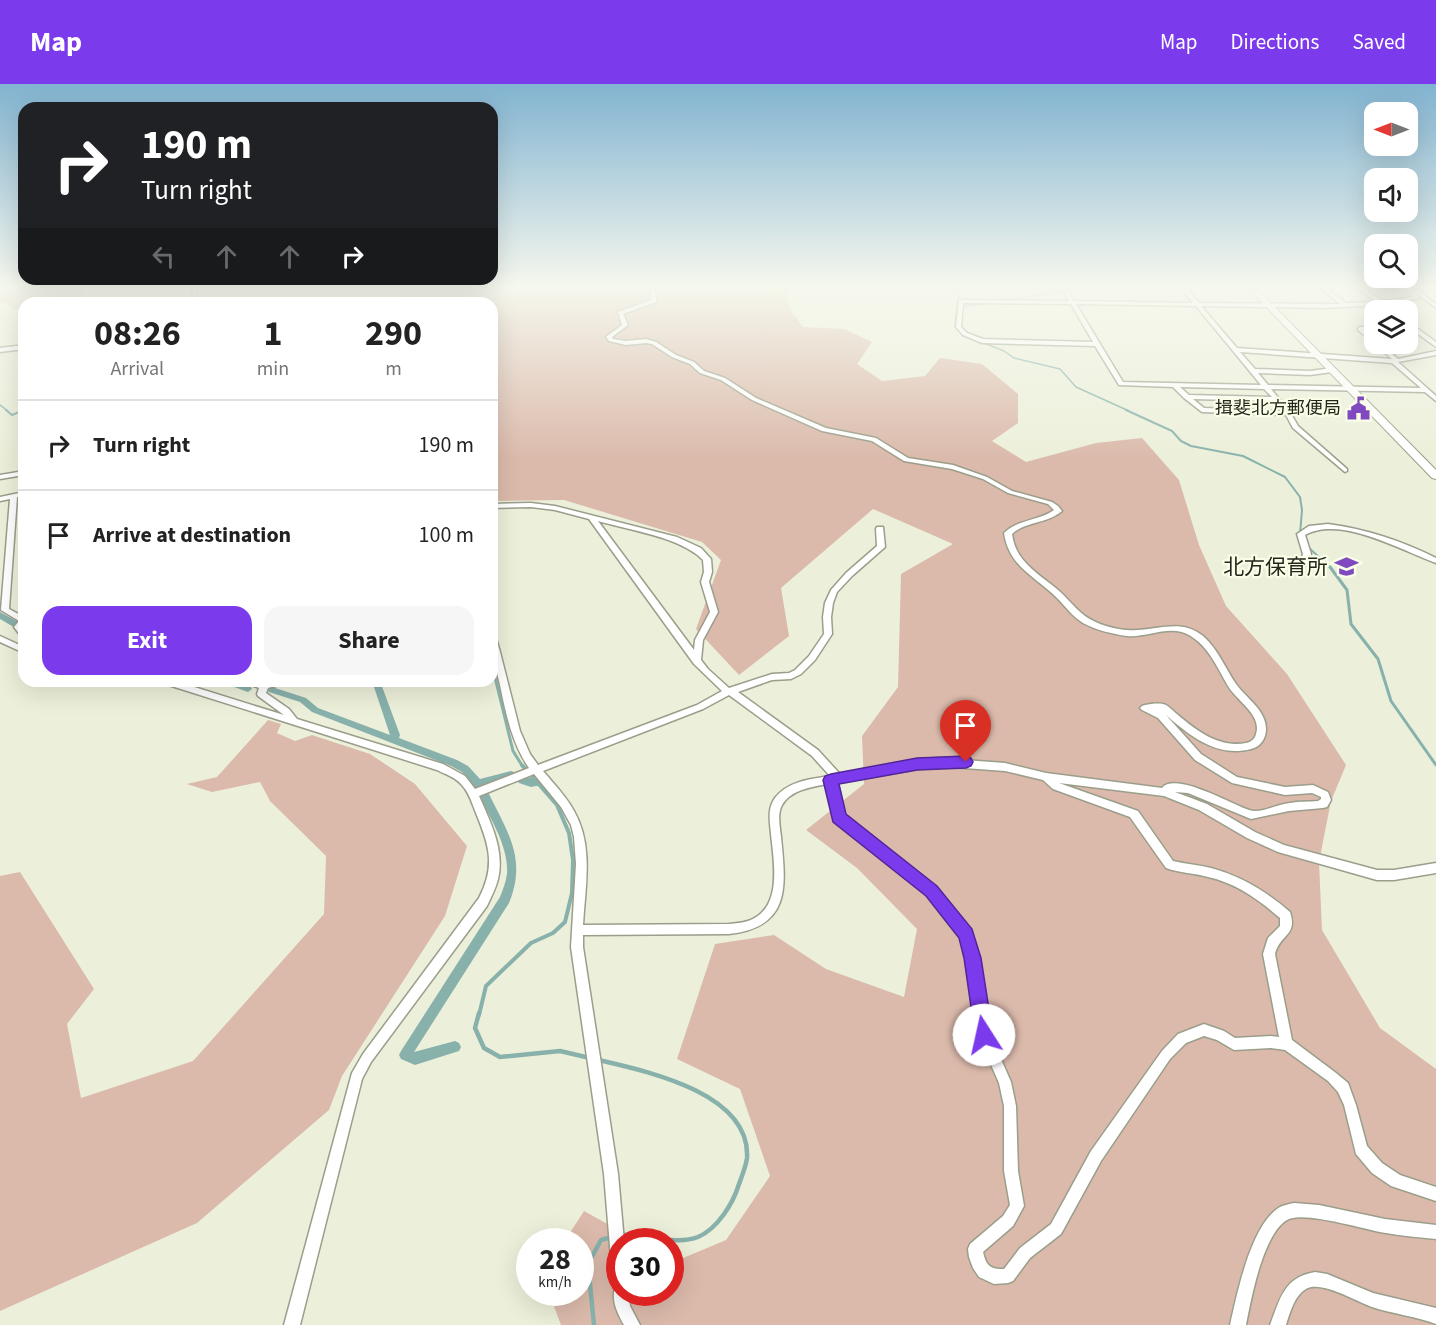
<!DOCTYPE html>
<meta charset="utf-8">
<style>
:root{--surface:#fff;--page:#f6f6f6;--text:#222;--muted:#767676;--line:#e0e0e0;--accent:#7c3aed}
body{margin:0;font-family:"Source Sans 3","Noto Sans JP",sans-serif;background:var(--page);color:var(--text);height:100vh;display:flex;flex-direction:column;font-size:22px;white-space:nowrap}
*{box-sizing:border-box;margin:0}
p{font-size:20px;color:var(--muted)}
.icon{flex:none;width:33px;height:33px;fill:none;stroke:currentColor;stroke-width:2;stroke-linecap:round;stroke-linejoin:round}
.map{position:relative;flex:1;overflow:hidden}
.side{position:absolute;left:18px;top:213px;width:480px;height:390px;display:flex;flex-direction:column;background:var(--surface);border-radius:18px;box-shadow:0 6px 24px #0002}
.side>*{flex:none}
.banner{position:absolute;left:18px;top:18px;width:480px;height:183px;border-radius:18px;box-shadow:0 6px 24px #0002;background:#202124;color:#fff;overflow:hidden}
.needle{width:39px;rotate:270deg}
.buttons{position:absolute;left:1364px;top:18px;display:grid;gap:12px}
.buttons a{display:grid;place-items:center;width:54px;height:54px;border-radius:12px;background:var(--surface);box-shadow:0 6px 24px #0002;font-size:30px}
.speed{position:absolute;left:516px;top:1144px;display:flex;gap:12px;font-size:30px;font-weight:700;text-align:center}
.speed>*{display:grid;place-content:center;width:78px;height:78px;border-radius:50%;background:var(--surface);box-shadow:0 6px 24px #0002;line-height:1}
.speed small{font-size:15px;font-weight:400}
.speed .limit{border:9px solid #d22;background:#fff;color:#111}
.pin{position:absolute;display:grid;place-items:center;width:51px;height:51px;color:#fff;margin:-62px -26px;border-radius:50% 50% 50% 0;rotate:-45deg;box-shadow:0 0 6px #0007}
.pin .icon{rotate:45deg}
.me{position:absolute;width:66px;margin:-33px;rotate:350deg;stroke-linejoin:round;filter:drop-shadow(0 0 4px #0008)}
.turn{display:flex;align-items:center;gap:21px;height:126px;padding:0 24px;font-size:27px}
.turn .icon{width:78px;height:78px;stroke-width:2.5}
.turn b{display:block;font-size:42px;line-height:51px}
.lanes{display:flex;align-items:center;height:57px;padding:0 24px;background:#0003;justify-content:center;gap:30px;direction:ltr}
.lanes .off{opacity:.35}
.eta{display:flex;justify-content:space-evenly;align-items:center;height:102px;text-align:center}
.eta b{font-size:36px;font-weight:700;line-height:42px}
.button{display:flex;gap:12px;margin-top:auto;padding:12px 24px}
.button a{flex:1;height:69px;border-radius:18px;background:var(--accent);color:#fff;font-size:24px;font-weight:700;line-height:69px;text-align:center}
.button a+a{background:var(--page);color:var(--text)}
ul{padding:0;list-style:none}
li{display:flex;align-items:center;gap:18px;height:90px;padding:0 24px;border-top:2px solid var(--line)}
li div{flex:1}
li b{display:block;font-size:22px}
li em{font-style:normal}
header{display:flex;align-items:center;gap:36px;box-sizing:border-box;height:84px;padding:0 30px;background:var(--accent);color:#fff}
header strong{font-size:28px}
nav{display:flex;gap:33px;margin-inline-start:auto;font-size:21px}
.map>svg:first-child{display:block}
</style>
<header>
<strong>Map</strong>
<nav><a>Map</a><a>Directions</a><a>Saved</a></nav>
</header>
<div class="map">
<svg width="1436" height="1241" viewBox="0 0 1436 1241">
<rect width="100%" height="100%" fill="#ecf0da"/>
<path fill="#dbbaab" d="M0,201H88L81,215L90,219H24V225H14L5,218L0,219Z
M795,201L787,207L789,224L803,243L844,245L872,258L857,280L882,297L925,292L940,274L982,280L1018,310V339L992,357L1026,378L1096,359L1142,354L1179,396L1199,461L1226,522L1287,590L1346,681L1331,717L1319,778L1322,846L1380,944L1436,985V1241H561L549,1209H580V1158H564L584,1127L640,1158H620V1209H670L671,1175L676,1177L726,1156L770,1092L740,1005L677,975L715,860L774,851L826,885L904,913L917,845L857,784L806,746L864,700L862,652L898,603L901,490L953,460L873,425L781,504L789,552L739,591L696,545L721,476L702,458L564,416L492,417V219H406L388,202Z
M268,636L281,640L277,649L295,657L312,651L370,670L415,700L467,762L445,832L342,992L329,1026L197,1139L0,1227V792L20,788L94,905L67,940L81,1014L193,977L324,830L326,772L270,717L260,698L212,708L187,700L217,693Z"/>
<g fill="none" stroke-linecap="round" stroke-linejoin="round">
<path stroke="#88b1ac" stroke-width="1.5" d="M951,201V205L958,211L955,242L964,251L1004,267L1014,274L1060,285L1076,303L1129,327
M1004,217L1097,201
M960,223L989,219
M0,321L8,327
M21,327L24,326"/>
<path stroke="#88b1ac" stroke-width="2" d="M6,326L12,331L24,326
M1126,326L1172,347L1181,357L1191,362L1243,372L1285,393L1300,413L1302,426L1300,450
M1308,463L1332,485"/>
<path stroke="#88b1ac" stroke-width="3" d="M1330,483L1347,506L1351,540L1378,575L1391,617L1436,681
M492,581L513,667L523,683"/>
<path stroke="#88b1ac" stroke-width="4" d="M479,931L486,902L531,859L553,849L565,838L572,809L573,776L569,749L557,721L522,681"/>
<path stroke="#88b1ac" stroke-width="4.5" d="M479,929L475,944L484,964L500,973L560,967L590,974
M599,976C646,987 751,1009 747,1074C746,1082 742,1092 739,1100C733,1120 717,1145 698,1153C675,1162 645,1149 621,1151
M594,1241L588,1180L601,1156L612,1153"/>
<path fill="#88b1ac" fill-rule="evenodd" d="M0,528L18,538L19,540L18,542H12L0,535Z
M222,597H235L251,603L252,605L248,608L223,599Z
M372,597H380L400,651L399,654L457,676L468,682L480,695L511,687L514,688L516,691L514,694L478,704L475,703L462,688L451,682L312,628L300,618L269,608L268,606L272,603L306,614L318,624L390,651Z
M522,692C530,695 536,693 541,695L543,698L541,701L531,703L519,699L517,696L519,693Z
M485,709L489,710C508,749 527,775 509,819L414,968L455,957L459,959L461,963L459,967L415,981L401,975L399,971L401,967L500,813C503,805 506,798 507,790C509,763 491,736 480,713L481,710Z"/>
<defs>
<path id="minor" d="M191,201H195L198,215L203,219H197L194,215Z
M651,201H655L656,218L623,230L628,241L612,253L613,255L626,257L646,255L656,258L676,271L694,278L704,287L725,294L756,314L826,344L876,354L908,374L953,381L987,393L1012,407L1052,418L1058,422L1062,427C1047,440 1026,437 1012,450C1015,475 1034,487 1052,501C1074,518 1077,533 1106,542C1116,545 1127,547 1137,546C1161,545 1182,535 1203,552C1218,565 1225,584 1236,600C1246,614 1266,626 1266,645C1266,655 1260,663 1251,665C1217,674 1190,652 1166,631L1201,670L1237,693L1285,703L1313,701L1328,708L1331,716L1327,723L1323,724L1289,727L1251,735L1188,709L1175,708L1207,720L1255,748L1284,761L1377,786H1394L1436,779V789L1394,796H1377L1278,768L1247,754L1199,726L1164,712L1059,699L1138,727L1173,777C1186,780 1199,781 1211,784C1241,792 1267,808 1290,828C1298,852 1280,850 1275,870L1292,956L1336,989L1348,999L1356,1021L1367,1062L1382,1079L1400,1091L1436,1103V1117L1391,1102L1372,1089L1356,1070L1344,1021L1338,1008L1328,997L1285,966L1271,964L1234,966L1217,956L1204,952L1186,959L1170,975L1101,1077L1061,1150L1030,1174L1013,1197L1008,1199L994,1200L979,1193L973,1184L969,1173L968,1165L970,1160L1003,1132L1010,1121L1004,1087V1022L999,999L978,951L967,874L961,853L928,810L835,737L827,700C811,703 791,706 782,721C777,730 780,743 781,753C786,803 791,843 729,850L583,851V863L618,1090L624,1158H620V1209H628L630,1222L640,1241H624C618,1230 611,1217 615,1204L613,1199L604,1090L571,863L576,780L574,753L571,741L561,723L534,690L479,712C490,737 505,766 498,795C496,804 491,813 487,822L371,978L362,995L300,1241H284L352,989L363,970L479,814C496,781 489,761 476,729C472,719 469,708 461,700C455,693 445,690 437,686L162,599L161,597H175L284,631L258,612L257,610L259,604L247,599L246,597C260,597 273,597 287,597L286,599L268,604L266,609L289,625L297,635L443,680L465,692L475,705L529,684C512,659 506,630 500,601C496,584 492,569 492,551L496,554L500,568L520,647L530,670L538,681L697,621L722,607L694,580L589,435L555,426L531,423L492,424V420L531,419L555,422L677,453L701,464L711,475L712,488L709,498L718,528L703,556L701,576L708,585L729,604L772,590L789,589L795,586L809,572L824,550L823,533L825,519L831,506L846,489L877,462L876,445L877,443H883L885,463L852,492L837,508L833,519L831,533L832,550L815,576L801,590L791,595L772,596L738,608L818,666L840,690L937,674L1005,679L1046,689L1162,704C1175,687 1233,721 1249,726C1261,730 1277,720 1290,719C1299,717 1309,718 1318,717L1321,715V713L1312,709L1285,711L1232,699L1195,676L1158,634L1142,626L1140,624L1142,622L1145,621C1150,620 1158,619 1163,620C1168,621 1173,627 1178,631C1197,647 1219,664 1246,659C1251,658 1255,655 1256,650C1262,632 1239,618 1230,605C1218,586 1210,563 1189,551C1170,540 1147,554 1127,552C1112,550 1096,546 1083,539C1072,532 1066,523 1057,514C1035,492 1009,483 1004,449C1018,435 1039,437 1054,426L1048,420L1008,409L983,395L952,385L904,377L872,357L822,347L752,316L721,296L700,289L690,280L672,273L652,260L646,259L626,261L609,257L606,253L607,252L622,241L618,228L651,216ZM598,437C629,446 681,453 703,476L704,488L701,498L710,528L695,556L694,566ZM729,611L812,672L830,692C811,695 788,697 775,714C767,725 770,738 771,750C774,779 783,825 748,837C742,839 735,839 729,840L583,841C585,803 594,762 574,727C566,712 554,700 543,687L703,625ZM937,682L1005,687L1043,696L1053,705L1130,733L1166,784C1180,789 1194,789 1208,793C1236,799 1259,816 1280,834V842L1268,854L1263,870L1279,953L1271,952L1235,954L1224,947L1204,940L1178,950L1162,967L1091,1067L1051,1140L1020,1164L1004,1185C990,1186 986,1181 983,1168L1013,1142L1024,1122L1018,1087L1016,1022L1011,998L990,950L979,874L972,850L936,804L844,732L836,699Z
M1060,201H1064L1074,217L1193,219L1179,201H1184L1199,219L1324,220H1340L1317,201H1322L1346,219L1376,218L1354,201H1359L1382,217L1414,213L1405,202L1409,201L1420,214L1385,220L1392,226H1387L1379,221L1324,224L1201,222L1237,264L1392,275L1375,260H1380L1398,275L1436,267V271L1398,278L1436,312V317L1425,308L1271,305L1290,328L1298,342L1347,385V387L1345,388L1293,344L1286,331L1202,328L1184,314L1173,303L1119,301L1095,262L982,259L963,251L956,243L959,216L1069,217ZM963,219L1071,220L1093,258L983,255L967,249L961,243ZM1076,220L1196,222L1261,301L1123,298ZM1240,268L1392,279L1421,304L1268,301L1258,289L1310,291L1332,288L1335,286L1332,284L1310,287L1255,285ZM1180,303L1264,305L1272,313L1189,311ZM1193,315L1275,317L1283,327L1204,324Z
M1417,206L1436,220V224L1415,208V207Z
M1407,237L1436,258V263L1407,242Z
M1360,243H1374V247H1365L1374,254V259L1358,246V244Z
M24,261V265L0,268V264Z
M24,387V391L0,395V391Z
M24,408V412L17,413L9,525L24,533L23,543L24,553L21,552L14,543L19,537L1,526L10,415L0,417V413Z
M1328,440C1366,445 1402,457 1436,474V479C1402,467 1341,431 1305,451L1311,470L1307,481H1301L1300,479L1303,470L1297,450L1309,442Z
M0,552L24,563V569L0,558Z
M1294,1119L1319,1121L1385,1135L1436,1141V1155C1419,1153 1402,1152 1386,1149C1366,1146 1302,1126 1287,1136C1263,1150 1251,1215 1246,1241H1230C1237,1210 1251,1140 1280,1123C1284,1121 1289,1120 1294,1119Z
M1315,1188L1327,1190L1373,1209L1436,1224V1240C1415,1232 1393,1230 1372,1223C1357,1218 1321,1196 1306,1205C1294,1212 1290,1229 1286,1241H1270C1280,1215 1284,1193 1315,1188Z"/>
<path id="highway" d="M1245,201H1253L1436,386V395L1432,394Z"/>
</defs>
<use href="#minor" stroke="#9a9e8a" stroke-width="3"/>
<use href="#highway" stroke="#9a9e8a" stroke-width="2"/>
<use href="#minor" fill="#fff" fill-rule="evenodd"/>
<use href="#highway" fill="#fff" fill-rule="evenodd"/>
</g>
<linearGradient id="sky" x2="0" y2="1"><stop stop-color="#81b3d0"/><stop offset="0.54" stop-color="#f6f8ee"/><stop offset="1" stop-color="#f6f8ee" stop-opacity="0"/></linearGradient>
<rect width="1436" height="375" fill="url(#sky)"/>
<path fill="#7c3aed" stroke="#51269a" stroke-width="1.5" d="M966,672L971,674L973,678L971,682L966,684L917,686L839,700L846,730L937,802L972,845L981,874L993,951L990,958L984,960L977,958L975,951L964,874L959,854L926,812L833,738L823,696L825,692L831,690L917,674Z"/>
<defs>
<symbol id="civic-bare" viewBox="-9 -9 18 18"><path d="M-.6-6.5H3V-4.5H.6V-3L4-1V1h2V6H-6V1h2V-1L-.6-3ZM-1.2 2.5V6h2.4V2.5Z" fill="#8149c0" stroke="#f9fee7" stroke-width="2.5" paint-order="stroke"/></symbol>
<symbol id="school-bare" viewBox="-9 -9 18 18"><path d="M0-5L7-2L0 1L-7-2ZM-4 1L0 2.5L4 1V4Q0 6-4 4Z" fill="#8149c0" stroke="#f9fee7" stroke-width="2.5" paint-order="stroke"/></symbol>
</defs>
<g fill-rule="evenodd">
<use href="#civic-bare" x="1342" y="308" width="33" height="33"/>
<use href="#school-bare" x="1330" y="466" width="33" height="33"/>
</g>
<g text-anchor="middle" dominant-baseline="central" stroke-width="4.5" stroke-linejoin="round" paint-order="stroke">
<g font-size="18" fill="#24251d" stroke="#f9fee7" text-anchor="end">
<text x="1341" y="324">揖斐北方郵便局</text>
</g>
<g font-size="21" fill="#24251d" stroke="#f9fee7" text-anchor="end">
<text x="1328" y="483">北方保育所</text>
</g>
</g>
</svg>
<div class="buttons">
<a><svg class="needle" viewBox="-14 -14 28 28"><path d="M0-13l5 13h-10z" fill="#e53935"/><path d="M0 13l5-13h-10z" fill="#767676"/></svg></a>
<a><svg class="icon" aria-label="sound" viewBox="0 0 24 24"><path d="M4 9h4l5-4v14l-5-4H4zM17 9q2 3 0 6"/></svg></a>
<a><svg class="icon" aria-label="search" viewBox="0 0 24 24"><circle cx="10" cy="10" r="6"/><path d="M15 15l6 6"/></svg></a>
<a><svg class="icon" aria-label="layers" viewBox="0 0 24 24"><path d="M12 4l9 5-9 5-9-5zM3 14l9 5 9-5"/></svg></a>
</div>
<div class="speed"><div>28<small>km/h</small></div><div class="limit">30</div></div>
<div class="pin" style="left:966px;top:678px;background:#d93025"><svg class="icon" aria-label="arrive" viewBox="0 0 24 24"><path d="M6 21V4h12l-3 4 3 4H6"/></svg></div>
<svg class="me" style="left:984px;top:951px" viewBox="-20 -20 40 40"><circle r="19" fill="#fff"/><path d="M0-13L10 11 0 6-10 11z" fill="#7c3aed"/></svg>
<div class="banner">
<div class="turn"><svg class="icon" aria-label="right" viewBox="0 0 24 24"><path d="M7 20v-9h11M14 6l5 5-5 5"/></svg><div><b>190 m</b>Turn right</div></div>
<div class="lanes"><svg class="icon off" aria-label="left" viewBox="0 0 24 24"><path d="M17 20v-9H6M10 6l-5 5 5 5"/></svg><svg class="icon off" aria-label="ahead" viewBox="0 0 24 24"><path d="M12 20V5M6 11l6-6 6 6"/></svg><svg class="icon off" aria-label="ahead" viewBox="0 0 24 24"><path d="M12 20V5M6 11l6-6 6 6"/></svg><svg class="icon" aria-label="right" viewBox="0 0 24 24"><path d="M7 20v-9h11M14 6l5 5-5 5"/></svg></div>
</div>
<section class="side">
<div class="eta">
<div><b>08:26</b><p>Arrival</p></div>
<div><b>1</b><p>min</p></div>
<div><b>290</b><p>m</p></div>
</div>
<ul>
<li><svg class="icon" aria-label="right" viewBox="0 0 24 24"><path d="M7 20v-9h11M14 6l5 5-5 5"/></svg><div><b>Turn right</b></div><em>190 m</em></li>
<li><svg class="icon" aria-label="arrive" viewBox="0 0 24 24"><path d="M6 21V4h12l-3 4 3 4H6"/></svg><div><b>Arrive at destination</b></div><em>100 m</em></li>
</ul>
<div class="button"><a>Exit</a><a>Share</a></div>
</section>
</div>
